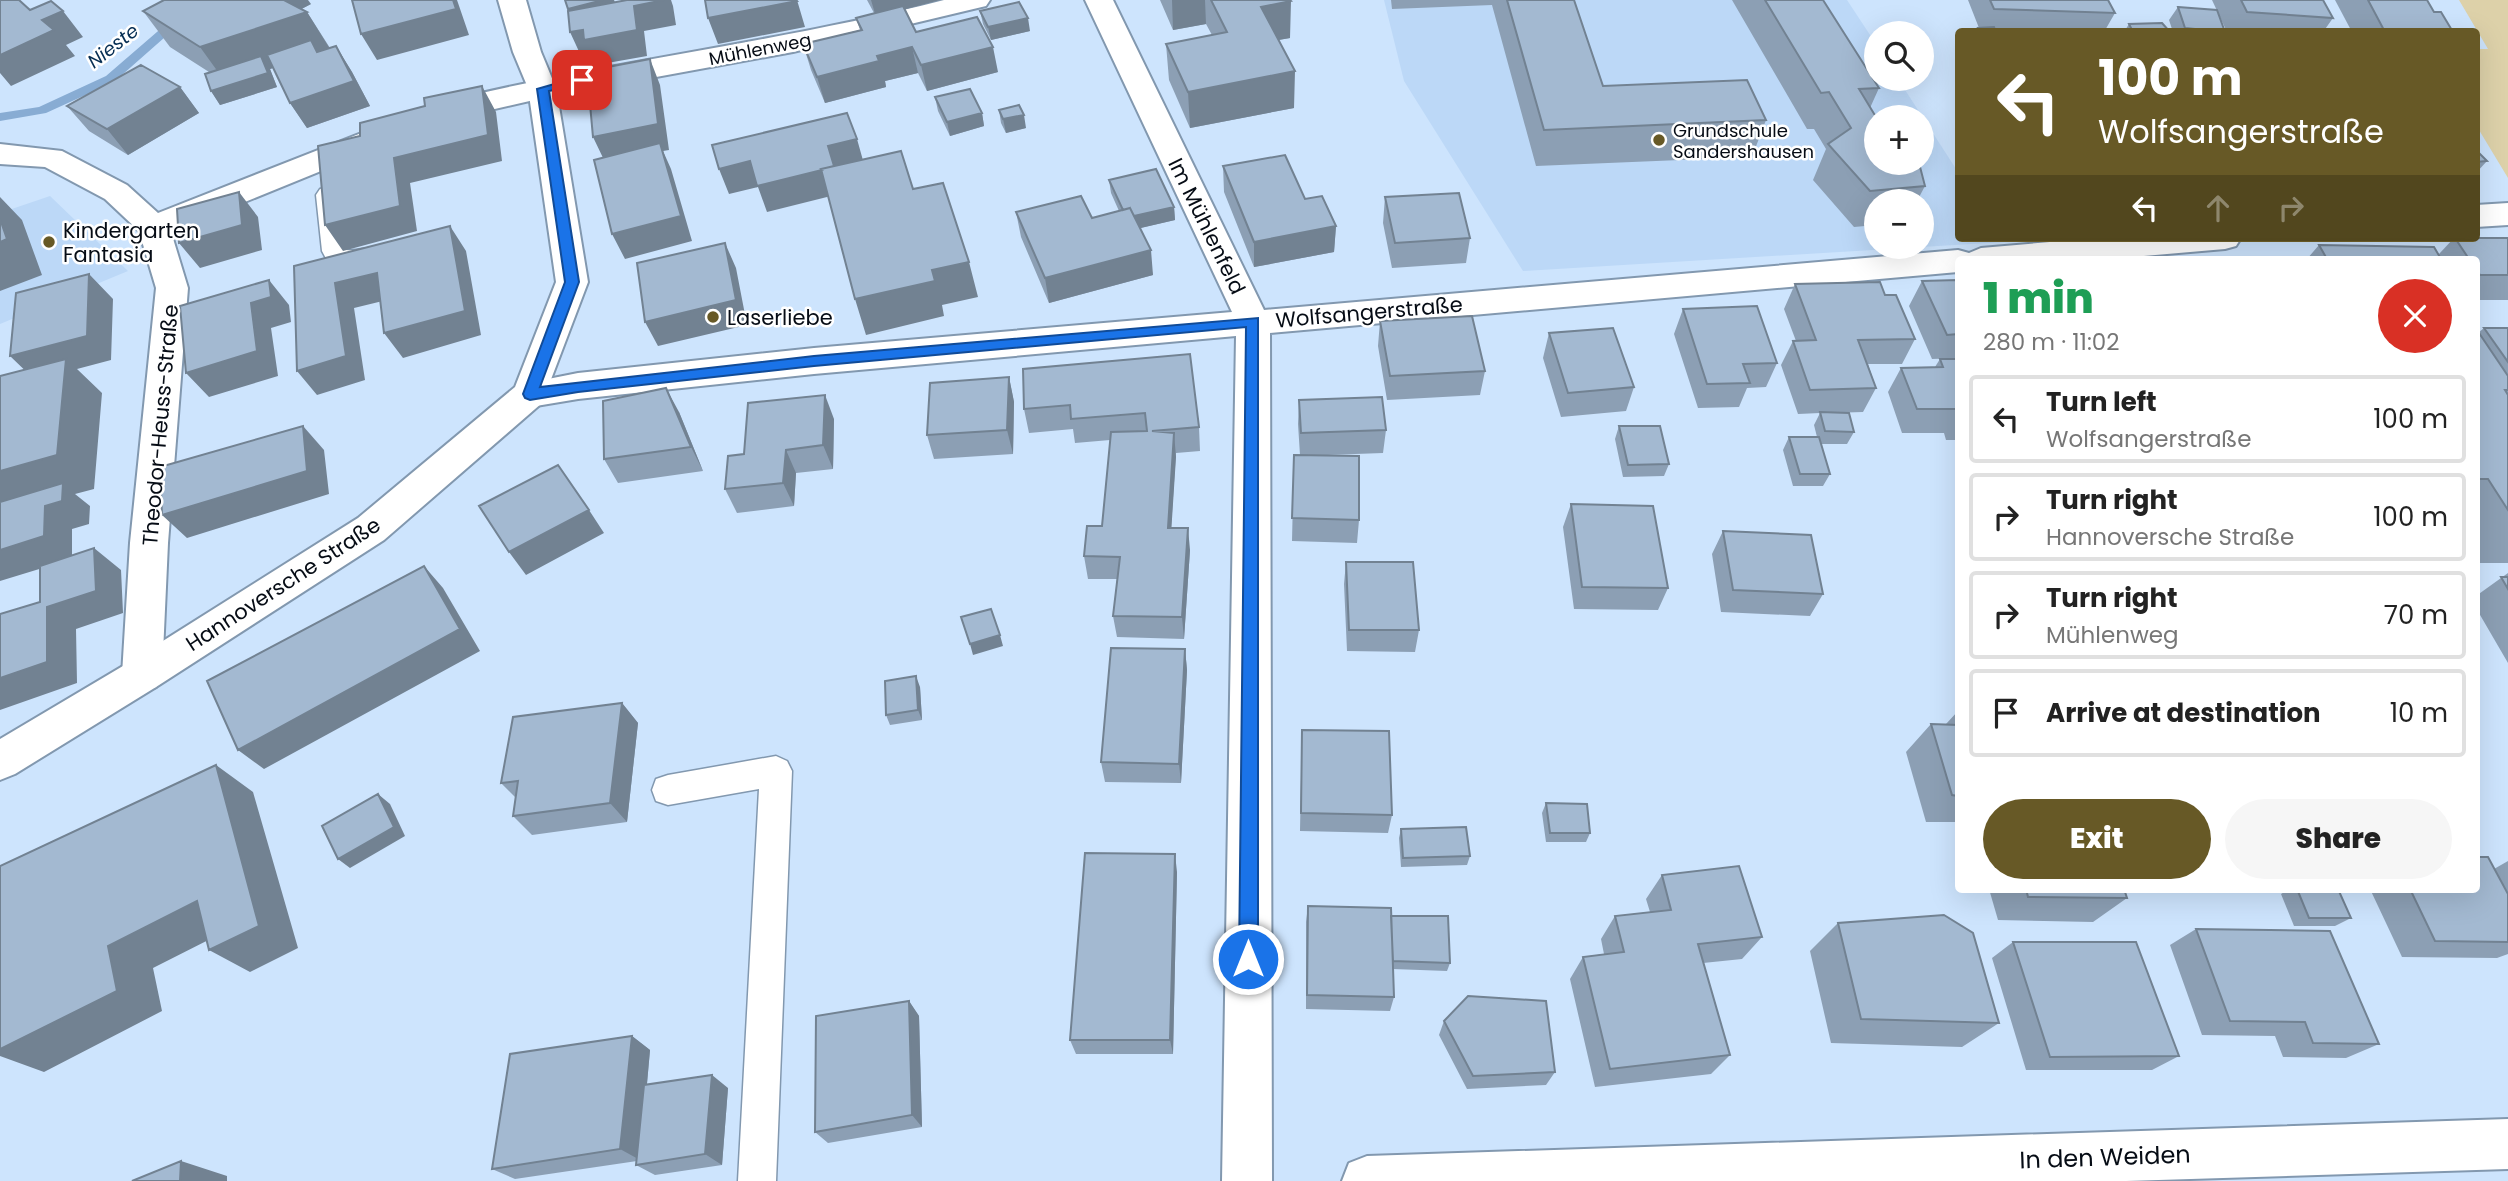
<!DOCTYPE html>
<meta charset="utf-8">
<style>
:root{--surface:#fff;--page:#f6f6f6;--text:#222;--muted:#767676;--line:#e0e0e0;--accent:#675926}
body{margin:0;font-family:Poppins,sans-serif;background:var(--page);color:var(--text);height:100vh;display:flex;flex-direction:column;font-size:26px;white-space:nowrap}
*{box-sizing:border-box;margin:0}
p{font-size:23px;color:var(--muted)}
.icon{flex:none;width:38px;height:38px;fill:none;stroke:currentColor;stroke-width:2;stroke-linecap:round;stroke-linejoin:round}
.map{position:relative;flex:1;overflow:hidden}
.side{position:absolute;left:1955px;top:256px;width:525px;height:637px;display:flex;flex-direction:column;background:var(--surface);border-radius:7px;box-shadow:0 7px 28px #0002}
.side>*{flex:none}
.hud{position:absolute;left:1955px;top:28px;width:525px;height:214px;border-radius:7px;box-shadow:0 7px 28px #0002;background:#675926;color:#fff;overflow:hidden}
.tools{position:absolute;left:1864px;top:21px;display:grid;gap:14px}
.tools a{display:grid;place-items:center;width:70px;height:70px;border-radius:50%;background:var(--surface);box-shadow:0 7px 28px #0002;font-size:35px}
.pin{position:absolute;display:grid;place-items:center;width:60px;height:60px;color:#fff;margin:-30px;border-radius:14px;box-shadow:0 4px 10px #0006}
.me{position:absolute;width:77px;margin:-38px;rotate:0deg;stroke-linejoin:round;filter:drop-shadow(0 0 5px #0008)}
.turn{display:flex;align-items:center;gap:24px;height:147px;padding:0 28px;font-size:32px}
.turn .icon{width:91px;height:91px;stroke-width:2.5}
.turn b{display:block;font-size:49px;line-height:60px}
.lanes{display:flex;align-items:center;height:66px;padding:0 28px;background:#0003;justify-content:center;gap:35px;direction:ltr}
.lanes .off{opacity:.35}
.round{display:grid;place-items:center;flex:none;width:74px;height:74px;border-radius:37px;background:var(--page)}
.overview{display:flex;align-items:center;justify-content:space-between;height:119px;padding:0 28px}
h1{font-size:42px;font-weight:800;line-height:52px;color:#1e9e55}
.action{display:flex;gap:14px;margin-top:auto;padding:14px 28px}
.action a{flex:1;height:80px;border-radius:42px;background:var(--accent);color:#fff;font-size:28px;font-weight:800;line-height:80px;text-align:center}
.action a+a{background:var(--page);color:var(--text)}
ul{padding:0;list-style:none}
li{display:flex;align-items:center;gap:21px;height:88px;margin:0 14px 10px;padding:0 14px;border:4px solid var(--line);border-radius:7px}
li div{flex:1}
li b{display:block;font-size:26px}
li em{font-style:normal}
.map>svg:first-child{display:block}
</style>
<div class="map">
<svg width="2508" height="1181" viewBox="0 0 2508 1181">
<rect width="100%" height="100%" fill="#cde4fd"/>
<path fill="#bcd8f7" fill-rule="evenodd" d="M1384,0H1847L1876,44V79H1898L1958,172V238H2001L2004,242L1523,271L1404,81ZM1876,117H1922V163H1876ZM1876,201H1922V247H1876Z
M50,196L128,271L0,324V213Z"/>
<path fill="#ddd1a9" d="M2459,0H2508V178L2476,125V49H2488Z"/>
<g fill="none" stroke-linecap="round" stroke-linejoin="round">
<path fill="#88acd3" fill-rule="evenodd" d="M194,0H207L114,82L46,113L0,121V113L39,107L106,76Z"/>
<defs>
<path id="service" d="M328,187L336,189L340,195L346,250C359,252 369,245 382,249L385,255L382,261L356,269L329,264L322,251L316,195L320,189Z
M776,756L787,761L792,771L776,1181H738L759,789L668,805L656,801L652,790L656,779L668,775Z"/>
<path id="minor" d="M944,0H990L986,6L793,52L547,97L438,122L428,120L423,113L428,106C598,62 773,44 944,0Z
M1085,0H1113L1264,310L1958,250L1969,253L1981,248L2097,238H2241L2236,246L2225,249L2109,259H1958V272L1270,333L1272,1181H1222L1236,336L814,374L578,399L530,407L518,403L513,394L518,385L578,373L814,348L1232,312Z
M369,130L380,133L384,140L380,147L171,232L188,288L168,543L162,675L156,687L142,692L128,687L122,675L130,543L156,288L139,231L105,199L45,167L0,164V144L62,151L127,185L158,213Z
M2508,203V225L2476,227V205Z
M2508,1119V1169L2126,1181H1342L1349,1163L1367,1156Z"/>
<path id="secondary" d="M498,0H526L541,52L556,88L588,282L542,403L384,540L156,687L15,774L0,780V739L128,663L358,518L515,387L556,282L528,88L513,52Z"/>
</defs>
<use href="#service" stroke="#8298af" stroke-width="3"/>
<use href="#minor" stroke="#8298af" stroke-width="4"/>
<use href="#secondary" stroke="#8298af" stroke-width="4"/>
<use href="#service" fill="#fff" fill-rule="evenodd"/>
<use href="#minor" fill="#fff" fill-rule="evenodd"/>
<use href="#secondary" fill="#fff" fill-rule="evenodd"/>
</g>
<path fill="#8c9fb4" d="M867,0H940L905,9L916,32L998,72L927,91L918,73L885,81L886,87L825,103L811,70L803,44L860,30L856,18L874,13Z
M1160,0H1290V38L1278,40L1294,108L1190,128L1169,80L1166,44L1212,35L1206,24L1173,30Z
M1391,0H1574L1603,86L1766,120L1752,157L1536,166L1492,5L1392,9Z
M1732,0H1823L1879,88L1870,108L1876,163L1925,186L1917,201H1876V225L1854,227L1813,180L1826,149L1814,129H1807Z
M1968,0H2108L2115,13L2104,32H1976L1979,28Z
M2212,0H2323L2333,18L2323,32H2227Z
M2335,0H2427L2434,12L2453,32H2352Z
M311,4L301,9L307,12L330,48L336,46L352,72L370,106L307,128L290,103L273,68L270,69L277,87L220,105L211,91L209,72L170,47L143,11Z
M2178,7L2225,32H2173L2169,20Z
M980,11L1030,31L991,40L983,24Z
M2129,24L2170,32H2124Z
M180,87L199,113L128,155L89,131L67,106Z
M935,97L982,113L984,126L950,136L938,111Z
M999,110L1026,128L1006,133L1001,123Z
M2476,150L2487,161L2476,173Z
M1223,166L1305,199L1336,226L1334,252L1254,267L1224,192Z
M1109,180L1174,207L1175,220L1140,228L1153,275L1049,303L1021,237L1016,212L1092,218L1119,211L1111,193Z
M1385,197L1470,238L1466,263L1392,268L1383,223Z
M2454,238H2508V300H2476V259H2307L2319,245L2439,254Z
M1958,280V358L1932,359L1909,306L1922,281Z
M1795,284L1915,339L1902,364H1868L1876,388L1863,412L1831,413L1854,432L1847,444H1821L1830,474L1823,486H1793L1783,450L1789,437H1817L1814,425L1820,413L1798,414L1781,365L1793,341H1796L1784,309Z
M1683,309L1777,363L1766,387L1747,388L1739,407L1698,408L1674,334Z
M1380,321L1485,371L1480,395L1387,400L1378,346Z
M2484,328H2508V563H2480L2476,557V333H2478Z
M1549,333L1634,387L1626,411L1561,417L1543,358Z
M1940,359H1958V440H1946L1944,433H1902L1888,392L1901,368L1935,367Z
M1023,369L1199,427L1200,451L1176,453L1171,528L1190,550L1184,639L1117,637L1113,616L1117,579H1088L1084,556L1102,526L1110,440L1075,443L1073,429L1029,433L1024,409Z
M1009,377L1014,402L1013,454L934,459L927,435Z
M1299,400L1386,430L1383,453L1327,455L1359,520L1357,543L1292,541L1294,455H1300L1298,424Z
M679,412L703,471L618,483L604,459Z
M834,419L833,469L796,473L794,506L737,513L725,489L744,454Z
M1619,426L1669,464L1664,476L1623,477L1615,439Z
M1571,504L1668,588L1658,610L1574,609L1563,527Z
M1723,531L1823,594L1810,616L1721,612L1712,554Z
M1346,562L1419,630L1415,652L1347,651L1344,584Z
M2508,573V663L2476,608V596Z
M1185,649L1187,670L1181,783L1105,782L1101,762Z
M920,687L922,720L890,725L886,715Z
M622,703L638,723L627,822L532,835L513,816L516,798L501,783Z
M1958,711V822H1926L1906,752L1931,724H1946Z
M1302,730L1392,815L1388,833L1300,831Z
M1546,803L1590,833L1586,842H1546L1542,813Z
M1401,829L1470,856L1467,865L1401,867L1399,838Z
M2508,861V954L2497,958L2402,957L2370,889H2476L2494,869Z
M1177,872L1173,1054H1076L1070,1040Z
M1662,875L1762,937L1742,959L1703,963L1730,1055L1711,1074L1595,1087L1570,979L1583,957L1604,954L1601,939L1615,916L1650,912L1646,899Z
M1989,889H2124L2127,898L2093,922L1998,920Z
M2289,889H2338L2351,918L2335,926H2294L2281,894Z
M1308,906L1391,916L1450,963L1447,971L1393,969L1394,997L1390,1011L1306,1009V922Z
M1838,923L1999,1023L1962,1047L1831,1043L1810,951Z
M2196,929L2379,1044L2346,1058L2283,1057L2275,1036L2202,1035L2170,945Z
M2013,942L2179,1056L2152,1070H2026L1992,958Z
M909,1001L919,1016L922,1127L828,1143L815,1132Z
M1444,1021L1555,1072L1546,1085L1467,1089L1439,1035Z
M632,1036L650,1050L647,1084L728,1088L722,1165L655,1175L636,1165L637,1161L515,1179L492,1169Z"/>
<path fill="#728292" d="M265,0H308L311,4L279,21Z
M453,0H457L469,35L377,60L361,34Z
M603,0H614L619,11L574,23L568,9Z
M648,0H671L673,6L676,25L644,31L647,56L596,65L592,56L582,58L570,32Z
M797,0L805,27L718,44L708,18Z
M871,0H940L876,17Z
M1172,0H1205L1206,24L1173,30Z
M1291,1L1290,38L1261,43V7Z
M63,11L83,37L66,45L75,56L11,86L0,73V55L42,20Z
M307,12L330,49L270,69L277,87L220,105L211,91L226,83L200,47Z
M1028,18L1030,31L991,40L988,27Z
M336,46L352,72L370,106L307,128L290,103Z
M912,47L918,73L885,81L886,87L825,103L817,77L877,56Z
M993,47L998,72L927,91L921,65Z
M650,59L660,85L669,150L663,151L671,169L692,241L625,259L612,234L605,162L593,137Z
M1295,71L1294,108L1190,128L1188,92Z
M482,86L496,112L502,161L410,183L417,231L343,251L325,225L394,158Z
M180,87L199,113L128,155L107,129Z
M982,113L984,126L950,136L947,122Z
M1024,115L1026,128L1006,133L1003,119Z
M857,139L864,164L843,193L767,212L758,187L729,194L719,169L750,161L828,146Z
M239,192L258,217L262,250L200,268L179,243Z
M0,197L22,220L42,275L0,291Z
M1174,207L1175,220L1128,231L1126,218Z
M450,226L466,251L481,335L403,358L384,333Z
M1336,226L1334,252L1254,267V242Z
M725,243L736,268L747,325L658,346L645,322Z
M1151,250L1153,275L1049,303L1045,278Z
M969,262L978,297L942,305L944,316L866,335L855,299L932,270Z
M377,273L395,298L354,308L365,380L317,395L297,371L335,283Z
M89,274L113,299L111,360L77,369L102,393L94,489L75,494L90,506L89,524L72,529V559L0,581V550L45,506L0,514V471L36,381L10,356Z
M269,280L289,305L291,322L271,328L278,376L209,397L186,373L251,303Z
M1009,377L1014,402L1013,454L1007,430Z
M666,388L679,412L703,471L691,447Z
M825,395L834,419L833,469L823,445Z
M303,426L324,450L329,494L187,538L162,515Z
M1174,433L1176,457L1170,550L1168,528Z
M786,450L796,473L794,506L783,483Z
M589,510L604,533L526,575L509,552Z
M1188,528L1190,550L1184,639L1182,617Z
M94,548L121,570L123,613L76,629L77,683L0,710V678L47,607Z
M424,566L443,588L480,651L264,769L238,750Z
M1000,635L1003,646L973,655L970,644Z
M1185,649L1187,670L1181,783L1179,764Z
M916,676L920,687L922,720L918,710Z
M622,703L638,723L627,822L610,803Z
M216,765L253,792L298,948L250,972L209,950Z
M378,794L390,804L405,836L350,868L338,859Z
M1175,854L1177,872L1173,1054L1170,1040Z
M197,901L238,925L153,968L162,1011L44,1072L0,1056V1049L108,946Z
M909,1001L919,1016L922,1127L912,1115Z
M632,1036L650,1050L640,1160L620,1149Z
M712,1075L728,1088L722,1165L705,1154Z
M181,1161L227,1176V1181H180Z"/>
<path fill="#a3b9d1" stroke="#728292" stroke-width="2" d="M0,0H19L30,10L51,1L63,11L42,20L54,30L0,55Z
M164,0H284L307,12L200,47L143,11Z
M352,0H453L456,9L361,34Z
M565,0H603L568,9Z
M627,0H664L634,6L637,30L584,40L583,30L570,32L568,11Z
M705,0H796L797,1L708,18Z
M1211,0H1290L1291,1L1261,7L1295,71L1188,92L1166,44L1227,32Z
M1507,0H1574L1603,86L1747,80L1766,120L1544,130Z
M1765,0H1823L1879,88L1859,89L1876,117V163H1919L1925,186L1870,191L1828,144L1851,128L1829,92L1821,93Z
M1990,0H2108L2115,13L1994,9Z
M2241,0H2323L2333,18L2247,12Z
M2368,0H2427L2434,12H2441L2453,32H2385Z
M1019,2L1028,18L988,27L980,11Z
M903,6L916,32L977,17L993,47L921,65L912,47L877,56L879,61L817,77L803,44L862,30L856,18Z
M2178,7L2217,10L2225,32L2185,28Z
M2162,23L2170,32H2133L2129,24Z
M1994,27L1996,32H1980L1978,28Z
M311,40L317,52L336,46L354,81L290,103L267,55Z
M261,56L268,73L211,91L205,74Z
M650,59L658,124L593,137L587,71Z
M141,65L180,87L107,129L67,106Z
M482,86L488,135L394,158L400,206L325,225L318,146L360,136V123L425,106L424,98Z
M970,89L982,113L947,122L935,97Z
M1019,105L1024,115L1003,119L999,110Z
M847,113L857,139L828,146L834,166L821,169L822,170L757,186L750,161L719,169L712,145Z
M660,143L681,216L612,234L594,160Z
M2476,150L2487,161L2476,162Z
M901,151L913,189L943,183L969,262L932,270L935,281L855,299L821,169Z
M1285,155L1305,199L1322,196L1336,226L1254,242L1223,166Z
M1156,169L1174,207L1134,216L1130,208L1123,210L1109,180Z
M239,192L242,225L179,243L177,209Z
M1459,193L1470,238L1395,243L1385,197Z
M1081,196L1092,218L1130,208L1151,250L1045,278L1016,212Z
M0,219L7,239L0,242Z
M450,226L465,311L384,333L377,273L335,283L346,356L297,371L294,266Z
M2455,238H2508V275H2480L2476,269V259H2469Z
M725,243L736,300L645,322L637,263Z
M2319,245L2434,247L2441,259H2327Z
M89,274L87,336L10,356L16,293Z
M269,280L271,297L251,303L257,351L186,373L180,306Z
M1958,280V334L1947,335L1922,281Z
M1880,282L1885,295H1896L1915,339L1858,340L1876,388L1810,390L1793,341L1816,340L1795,284Z
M1757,306L1777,363L1743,364L1750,383L1707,384L1683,309Z
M1472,316L1485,371L1390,376L1380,321Z
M1613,328L1634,387L1568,393L1549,333Z
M2484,328H2508V362Z
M2476,333H2479L2508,376V390H2505L2508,395V510L2488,479H2476Z
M1190,354L1199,427L1152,431L1174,433L1168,528H1188L1182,617L1113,616L1120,557L1084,556L1087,526H1102L1111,432L1147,431L1145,413L1071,419L1070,405L1024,409L1023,369Z
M66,359L57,455L0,471V376Z
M1940,359H1958V409H1917L1901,368L1943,367Z
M1009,377L1007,430L927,435L930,383Z
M666,388L691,447L604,459L603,401Z
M825,395L823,445L786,450L783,483L725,489L728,456L744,454L748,403Z
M1382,397L1386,430L1301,433L1299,400Z
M1820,412L1849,413L1854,432L1825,431Z
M303,426L307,471L162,515L160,467Z
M1619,426H1660L1669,464L1628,465Z
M1789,437H1819L1830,474H1800Z
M1294,455L1359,456V520L1292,518Z
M558,465L589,510L509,552L479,506Z
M63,483L62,501L45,506L44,536L0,550V502Z
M1571,504L1653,506L1668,588L1582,587Z
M1723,531L1811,535L1823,594L1733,590Z
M94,548L96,591L47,607V662L0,678V614L40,602V566Z
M1346,562H1413L1419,630H1349Z
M424,566L460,629L238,750L207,681Z
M2501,577H2508V589Z
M991,609L1000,635L970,644L961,617Z
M1111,648L1185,649L1179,764L1101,762Z
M916,676L918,710L886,715L885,681Z
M622,703L610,803L513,816L518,781L501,783L513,717Z
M1931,724L1958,725V796L1952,795Z
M1302,730L1389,731L1392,815L1301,813Z
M216,765L259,926L209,950L197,901L108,946L117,991L0,1049V866Z
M378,794L394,827L338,859L322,826Z
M1546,803L1587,804L1590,833H1550Z
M1466,827L1470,856L1403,858L1401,829Z
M1085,853L1175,854L1170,1040H1070Z
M2476,857H2488L2508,894V942L2435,941L2410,889H2476Z
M1739,866L1762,937L1698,944L1730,1055L1610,1069L1583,957L1624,952L1615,916L1671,910L1662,875Z
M2026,889H2124L2127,898L2028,897Z
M2297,889H2338L2351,918H2309Z
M1308,906L1391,908L1394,997L1307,995Z
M1944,915L1973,933L1999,1023L1861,1019L1838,923Z
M1391,916H1448L1450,963L1393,961Z
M2196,929L2330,931L2379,1044L2313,1043L2305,1022L2230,1021Z
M2013,942H2136L2179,1056L2050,1057Z
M1468,996L1546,1001L1555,1072L1473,1076L1444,1021Z
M909,1001L912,1115L815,1132L816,1016Z
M632,1036L620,1149L492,1169L510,1054Z
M712,1075L705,1154L636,1165L644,1085Z
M181,1161L180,1181H132Z"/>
<path fill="#1a73e8" stroke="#114b97" stroke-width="2" d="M582,76L587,80L586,83L549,91L579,282L540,387L814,356L1258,318V959L1255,966L1248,969L1242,966L1239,959L1246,327L814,366L578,392L530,400L525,398L523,394L565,282L537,89Z"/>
<g fill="#675926" stroke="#fff" stroke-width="2.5">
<circle cx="1659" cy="140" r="7"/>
<circle cx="49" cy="242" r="7"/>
<circle cx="713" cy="317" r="7"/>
</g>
<g text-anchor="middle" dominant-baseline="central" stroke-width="5" stroke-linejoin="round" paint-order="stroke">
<g font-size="18" fill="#060c15" stroke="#fff">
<text transform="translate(760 49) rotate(-11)">Mühlenweg</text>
</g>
<g font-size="18" fill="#060c15" stroke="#fff" text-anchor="start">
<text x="1673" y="130">Grundschule<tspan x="1673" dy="21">Sandershausen</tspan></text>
</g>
<g font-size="19" font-style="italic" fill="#062e53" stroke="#fff">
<text transform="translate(113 46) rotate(-38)">Nieste</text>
</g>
<g font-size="21" fill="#060c15" stroke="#fff">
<text transform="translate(1207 226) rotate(64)">Im Mühlenfeld</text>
<text transform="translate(1369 312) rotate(-5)">Wolfsangerstraße</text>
<text transform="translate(160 425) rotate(-85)">Theodor-Heuss-Straße</text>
<text transform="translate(283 584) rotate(-33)">Hannoversche Straße</text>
</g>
<g font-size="21" fill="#060c15" stroke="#fff" text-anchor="start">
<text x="63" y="230">Kindergarten<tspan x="63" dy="24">Fantasia</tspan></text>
<text x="727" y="317">Laserliebe</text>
</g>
<g font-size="24" fill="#060c15" stroke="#fff">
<text transform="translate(2105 1157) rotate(-2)">In den Weiden</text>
</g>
</g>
</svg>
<div class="tools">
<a><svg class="icon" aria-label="search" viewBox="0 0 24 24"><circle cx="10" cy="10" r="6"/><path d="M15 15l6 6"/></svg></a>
<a>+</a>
<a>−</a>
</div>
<div class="pin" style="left:582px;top:80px;background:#d93025"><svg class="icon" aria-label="arrive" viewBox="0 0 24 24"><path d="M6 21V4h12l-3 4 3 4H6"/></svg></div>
<svg class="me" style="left:1248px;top:959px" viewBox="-20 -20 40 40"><circle r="17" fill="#1a73e8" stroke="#fff" stroke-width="3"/><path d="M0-11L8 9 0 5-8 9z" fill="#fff"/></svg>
<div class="hud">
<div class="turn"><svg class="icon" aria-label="left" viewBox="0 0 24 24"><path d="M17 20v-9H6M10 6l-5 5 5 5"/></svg><div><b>100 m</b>Wolfsangerstraße</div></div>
<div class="lanes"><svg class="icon" aria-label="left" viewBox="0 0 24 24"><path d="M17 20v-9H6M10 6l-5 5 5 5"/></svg><svg class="icon off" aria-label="ahead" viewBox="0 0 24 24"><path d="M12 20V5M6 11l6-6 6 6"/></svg><svg class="icon off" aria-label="right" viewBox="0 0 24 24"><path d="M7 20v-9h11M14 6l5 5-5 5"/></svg></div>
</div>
<section class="side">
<div class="overview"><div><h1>1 min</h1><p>280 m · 11:02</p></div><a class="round" style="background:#d93025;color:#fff"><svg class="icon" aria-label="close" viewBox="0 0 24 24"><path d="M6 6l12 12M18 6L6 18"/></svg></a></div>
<ul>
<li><svg class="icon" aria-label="left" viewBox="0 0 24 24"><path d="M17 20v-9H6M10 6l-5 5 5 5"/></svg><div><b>Turn left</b><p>Wolfsangerstraße</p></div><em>100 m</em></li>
<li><svg class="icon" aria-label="right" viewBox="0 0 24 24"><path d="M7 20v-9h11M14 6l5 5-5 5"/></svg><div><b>Turn right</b><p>Hannoversche Straße</p></div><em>100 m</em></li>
<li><svg class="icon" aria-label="right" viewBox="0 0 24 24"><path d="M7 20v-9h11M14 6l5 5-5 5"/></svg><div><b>Turn right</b><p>Mühlenweg</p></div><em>70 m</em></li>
<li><svg class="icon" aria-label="arrive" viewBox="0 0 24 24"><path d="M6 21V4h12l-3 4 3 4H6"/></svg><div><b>Arrive at destination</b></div><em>10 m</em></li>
</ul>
<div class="action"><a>Exit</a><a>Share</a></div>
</section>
</div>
